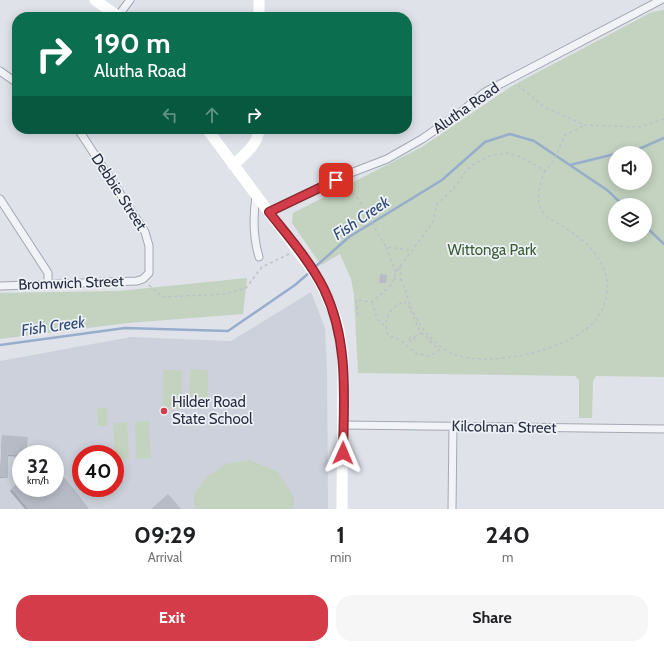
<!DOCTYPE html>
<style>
:root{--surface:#fff;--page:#f6f6f6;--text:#202124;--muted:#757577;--accent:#d53c49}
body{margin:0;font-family:Cabin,sans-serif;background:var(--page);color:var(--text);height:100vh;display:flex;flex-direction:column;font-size:15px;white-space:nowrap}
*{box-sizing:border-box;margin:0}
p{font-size:13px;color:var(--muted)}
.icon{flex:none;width:22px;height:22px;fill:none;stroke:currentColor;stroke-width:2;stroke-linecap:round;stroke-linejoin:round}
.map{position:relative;height:509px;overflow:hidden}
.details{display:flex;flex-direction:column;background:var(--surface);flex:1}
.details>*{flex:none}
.top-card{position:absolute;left:12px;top:12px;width:400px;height:122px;border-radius:16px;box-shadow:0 2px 10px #0003;background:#0b6e4f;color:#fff;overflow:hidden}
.fabs{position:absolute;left:608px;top:146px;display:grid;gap:8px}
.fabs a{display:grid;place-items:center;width:44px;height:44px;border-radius:50%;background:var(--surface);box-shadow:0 2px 10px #0003;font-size:20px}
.speed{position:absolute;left:12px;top:445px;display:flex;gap:8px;font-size:20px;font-weight:700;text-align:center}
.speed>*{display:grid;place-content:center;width:52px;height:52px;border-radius:50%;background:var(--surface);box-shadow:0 2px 10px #0003;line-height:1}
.speed small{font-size:10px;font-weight:400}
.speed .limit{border:6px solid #d22;background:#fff;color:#111}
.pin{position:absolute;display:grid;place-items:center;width:34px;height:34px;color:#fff;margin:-17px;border-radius:8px;box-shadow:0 2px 6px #0006}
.me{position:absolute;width:44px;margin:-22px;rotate:1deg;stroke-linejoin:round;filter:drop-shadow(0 0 3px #0008)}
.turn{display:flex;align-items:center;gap:14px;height:84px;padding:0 16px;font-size:18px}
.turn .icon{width:52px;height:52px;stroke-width:2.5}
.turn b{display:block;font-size:28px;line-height:34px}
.lanes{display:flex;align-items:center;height:38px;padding:0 16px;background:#0003;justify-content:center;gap:20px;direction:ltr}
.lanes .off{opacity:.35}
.eta{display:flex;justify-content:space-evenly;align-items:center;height:68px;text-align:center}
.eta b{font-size:24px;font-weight:700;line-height:28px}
.primary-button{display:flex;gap:8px;margin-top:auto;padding:8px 16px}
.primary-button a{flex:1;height:46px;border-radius:16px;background:var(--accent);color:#fff;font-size:16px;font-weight:700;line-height:46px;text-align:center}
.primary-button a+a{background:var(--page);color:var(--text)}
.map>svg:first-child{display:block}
</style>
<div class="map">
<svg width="664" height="509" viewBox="0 0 664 509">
<rect width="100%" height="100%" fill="#dfe2e9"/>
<path fill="#ccd1db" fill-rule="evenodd" d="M311,292L325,328L327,369L328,509H0V361L131,337L231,341ZM21,454H55V488H21ZM81,454H115V488H81Z"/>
<path fill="#c3d3bf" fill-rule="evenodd" d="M664,10V377L596,376L593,381L592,418H579V380L575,376L358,373L354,295L351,279L340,254L321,265L292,223L293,213L422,147L512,86L652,12ZM615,153H645V183H615ZM615,205H645V235H615Z
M247,278L243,314L128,323L0,339V293L118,291Z
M190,369L208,370V409L189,408Z
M163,370H182L181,409H163Z
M97,408H107V426H98Z
M149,421L151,458L136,459L135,422Z
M127,422L129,459L115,460L113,423Z
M249,460L277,471L294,497V509H194V494L208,476L225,464Z"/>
<path fill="#0003" d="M2,436L25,454H21V457L7,456L6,478H0Z
M93,448L98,454H85Z
M81,458V465L78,461Z
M55,469L88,509H25L10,491L21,481V488H55Z
M101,488H115L106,495Z"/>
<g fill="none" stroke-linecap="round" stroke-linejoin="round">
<path stroke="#97adcb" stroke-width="2.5" d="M621,153L639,149L664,138
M570,165L615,154
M645,226L664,244
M315,267L349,237L442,180L485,142L510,134L534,141L607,190L623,205
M0,345L125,328L228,331L295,285L310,272"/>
</g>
<path fill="#b6bbc6" d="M380,274L387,275L386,283H379Z
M2,435L28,437L26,454H21V456L8,455V478L0,477Z
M55,467L74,489L89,509H28L11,489L21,480V488H55Z
M115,472L123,482L115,489Z
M168,494L181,509H151Z"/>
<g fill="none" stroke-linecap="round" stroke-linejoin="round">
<defs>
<path id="street" d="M118,16L130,0
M0,71L17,83
M256,196C253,216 253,237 259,257
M0,199L48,273V284
M269,212L348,174L387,159L422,139L461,112L485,92L661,0
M0,286L137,281L143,279L149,273V246L145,232L78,129
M343,425L664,429
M452,509L453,427"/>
</defs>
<use href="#street" stroke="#a4a8b3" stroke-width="9"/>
<path stroke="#bdc0c8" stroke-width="1.5" stroke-dasharray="3 3" stroke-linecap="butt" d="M518,85L544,107L585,125L639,127L664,119
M351,181L352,192L357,197L386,247L411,250
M386,247L396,272
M400,266L401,280
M394,278L401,280C405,288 407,295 409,303C417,323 431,343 451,353C488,370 585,349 602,310C618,274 595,247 567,229C558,223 546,218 541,209C535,198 541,181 545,171
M149,285L162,297L225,294L246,288L262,267L289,254
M372,302L377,319L386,327
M404,302L407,303L420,331L439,350L430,356L417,354L400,340L388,335C383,320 389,307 404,302Z
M358,315L356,300L372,302L391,285L396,272L433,222L437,204L456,186L466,171L474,164L489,156L506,153L521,157L545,171L554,160L565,135L585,125
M409.5 339a2.5 2.5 0 1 1 5 0a2.5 2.5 0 1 1-5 0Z
M414,337L421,333"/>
<use href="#street" stroke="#f2f3f7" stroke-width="7"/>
<path stroke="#fff" stroke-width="11" d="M95,0L119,17
M259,17V0
M207,129L315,274L323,288L336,318L339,330L343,357L342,509
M233,165C244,155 258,145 259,129"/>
</g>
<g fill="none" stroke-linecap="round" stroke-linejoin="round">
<defs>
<path id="route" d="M336,180L269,212C288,236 310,261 324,289C349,341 344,396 343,453"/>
</defs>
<use href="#route" stroke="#8a272f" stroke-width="10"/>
<use href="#route" stroke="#d53c49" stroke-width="7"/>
</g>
<circle fill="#d53c49" stroke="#eef1f6" stroke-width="1.5" cx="164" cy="411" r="4"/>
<g text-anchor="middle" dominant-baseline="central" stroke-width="3.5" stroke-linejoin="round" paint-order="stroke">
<g font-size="15" fill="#272e41" stroke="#eef1f6">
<text transform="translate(466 108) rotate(-35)">Alutha Road</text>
<text transform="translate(119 192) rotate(57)">Debbie Street</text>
<text transform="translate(71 283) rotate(-2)">Bromwich Street</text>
<text transform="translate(504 427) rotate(1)">Kilcolman Street</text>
</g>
<g font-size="15" fill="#385d33" stroke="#eef1f6">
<text x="492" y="250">Wittonga Park</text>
</g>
<g font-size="15" fill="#272e41" stroke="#eef1f6" text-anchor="start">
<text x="172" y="402">Hilder Road<tspan x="172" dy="17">State School</tspan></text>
</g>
<g font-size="16" font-style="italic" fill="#2f4a77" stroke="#eef1f6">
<text transform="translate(361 218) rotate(-34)">Fish Creek</text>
<text transform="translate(53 326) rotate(-8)">Fish Creek</text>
</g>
</g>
</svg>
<div class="fabs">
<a><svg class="icon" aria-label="sound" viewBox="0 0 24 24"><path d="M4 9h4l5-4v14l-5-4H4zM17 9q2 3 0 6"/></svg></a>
<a><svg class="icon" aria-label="layers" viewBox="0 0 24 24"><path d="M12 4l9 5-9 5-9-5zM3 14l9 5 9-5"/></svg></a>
</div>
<div class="speed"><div>32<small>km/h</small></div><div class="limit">40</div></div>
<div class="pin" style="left:336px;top:180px;background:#d93025"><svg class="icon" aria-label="arrive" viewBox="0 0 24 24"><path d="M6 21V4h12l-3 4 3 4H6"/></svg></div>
<svg class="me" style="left:343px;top:453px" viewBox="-20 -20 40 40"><path d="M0-17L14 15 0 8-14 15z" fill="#d53c49" stroke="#fff" stroke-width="4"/></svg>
<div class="top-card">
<div class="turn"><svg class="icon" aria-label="right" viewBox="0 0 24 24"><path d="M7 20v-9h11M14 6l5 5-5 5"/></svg><div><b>190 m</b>Alutha Road</div></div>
<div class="lanes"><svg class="icon off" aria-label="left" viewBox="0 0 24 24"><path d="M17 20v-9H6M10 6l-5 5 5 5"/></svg><svg class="icon off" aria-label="ahead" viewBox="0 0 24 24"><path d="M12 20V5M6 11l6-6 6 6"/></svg><svg class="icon" aria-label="right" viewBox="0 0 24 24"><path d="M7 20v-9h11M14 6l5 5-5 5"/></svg></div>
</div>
</div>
<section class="details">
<div class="eta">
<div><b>09:29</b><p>Arrival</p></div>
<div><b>1</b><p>min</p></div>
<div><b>240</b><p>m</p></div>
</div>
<div class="primary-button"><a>Exit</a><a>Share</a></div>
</section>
